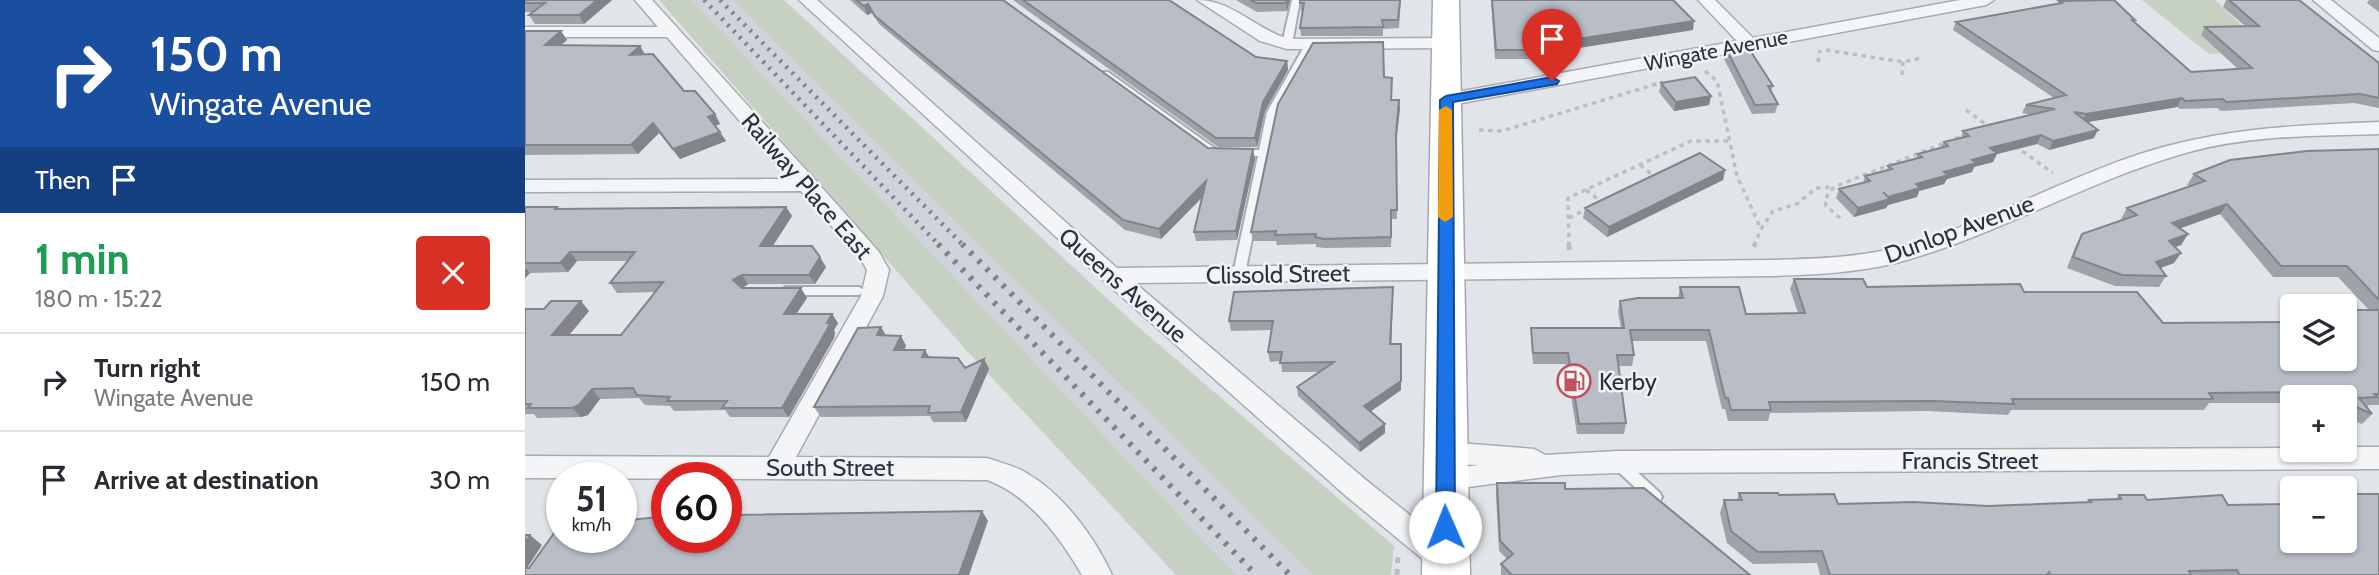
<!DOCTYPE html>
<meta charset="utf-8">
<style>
:root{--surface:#fff;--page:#f7f7f7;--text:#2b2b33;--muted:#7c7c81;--line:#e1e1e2}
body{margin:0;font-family:Cabin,sans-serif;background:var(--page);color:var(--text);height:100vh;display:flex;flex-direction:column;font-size:26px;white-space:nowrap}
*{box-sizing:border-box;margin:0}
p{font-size:23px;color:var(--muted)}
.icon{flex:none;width:38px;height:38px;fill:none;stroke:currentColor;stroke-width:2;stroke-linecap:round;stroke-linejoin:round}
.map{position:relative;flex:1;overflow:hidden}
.panel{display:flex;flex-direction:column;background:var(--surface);width:525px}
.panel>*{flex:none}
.guide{background:#1a4fa0;color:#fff;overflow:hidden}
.buttons{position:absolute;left:1755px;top:294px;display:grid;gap:14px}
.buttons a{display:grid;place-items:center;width:77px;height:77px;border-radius:7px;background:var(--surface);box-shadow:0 2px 5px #0004;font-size:35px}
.speed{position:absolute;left:21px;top:462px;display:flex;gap:14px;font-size:35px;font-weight:700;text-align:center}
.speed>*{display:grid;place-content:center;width:91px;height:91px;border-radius:50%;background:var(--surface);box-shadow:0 2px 5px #0004;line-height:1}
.speed small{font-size:18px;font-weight:400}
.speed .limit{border:10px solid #d22;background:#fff;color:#111}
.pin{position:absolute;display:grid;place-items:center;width:60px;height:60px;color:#fff;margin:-72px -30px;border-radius:50% 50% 50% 0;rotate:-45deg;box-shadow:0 0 7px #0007}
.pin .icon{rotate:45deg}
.me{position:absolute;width:77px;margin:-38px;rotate:359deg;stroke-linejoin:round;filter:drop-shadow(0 0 5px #0008)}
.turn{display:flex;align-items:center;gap:24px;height:147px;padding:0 35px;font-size:32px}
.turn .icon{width:91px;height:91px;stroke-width:2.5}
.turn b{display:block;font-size:49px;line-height:60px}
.then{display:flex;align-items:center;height:66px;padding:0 35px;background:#0003;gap:14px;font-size:26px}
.round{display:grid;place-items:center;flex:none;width:74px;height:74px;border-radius:7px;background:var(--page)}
.summary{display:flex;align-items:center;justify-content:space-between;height:119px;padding:0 35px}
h1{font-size:42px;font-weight:700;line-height:52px;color:#1e9e55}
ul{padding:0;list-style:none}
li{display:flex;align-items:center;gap:21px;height:98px;padding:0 35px;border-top:2px solid var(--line)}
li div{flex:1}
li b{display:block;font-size:26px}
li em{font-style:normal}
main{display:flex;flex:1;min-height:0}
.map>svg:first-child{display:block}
</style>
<main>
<section class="panel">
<div class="guide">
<div class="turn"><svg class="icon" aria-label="right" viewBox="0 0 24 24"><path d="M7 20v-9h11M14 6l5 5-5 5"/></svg><div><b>150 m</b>Wingate Avenue</div></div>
<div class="then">Then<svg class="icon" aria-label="arrive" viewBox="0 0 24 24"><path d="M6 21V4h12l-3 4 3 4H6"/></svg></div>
</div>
<div class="summary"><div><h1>1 min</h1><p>180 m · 15:22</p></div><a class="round" style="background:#d93025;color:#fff"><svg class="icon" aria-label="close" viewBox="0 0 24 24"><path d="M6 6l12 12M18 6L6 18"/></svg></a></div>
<ul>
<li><svg class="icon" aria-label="right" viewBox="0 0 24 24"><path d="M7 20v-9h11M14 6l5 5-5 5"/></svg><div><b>Turn right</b><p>Wingate Avenue</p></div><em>150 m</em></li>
<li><svg class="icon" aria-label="arrive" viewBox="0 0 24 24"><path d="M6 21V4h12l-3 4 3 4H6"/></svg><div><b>Arrive at destination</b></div><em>30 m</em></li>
</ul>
</section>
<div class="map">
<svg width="1854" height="575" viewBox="0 0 1854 575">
<rect width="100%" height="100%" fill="#e1e4e8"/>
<path fill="#cfd3da" d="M167,0H207L787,575H711Z"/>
<path fill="#c6d1c3" d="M134,0H167L711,575H651L441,350Z
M207,0H259L611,325L869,546L866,575H787Z
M1617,0H1690L1743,51L1684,54Z"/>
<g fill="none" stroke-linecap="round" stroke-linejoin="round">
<defs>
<path id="lane" d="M767,0H775L767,44L762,47L757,44Z
M785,42L790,45L752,112L720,274L714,278L710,277L708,274L733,156L686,155L575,74L577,72H583L692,150H734L742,112L780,45Z
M261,287H334L340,291L334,295H261L255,291Z
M1092,456L1097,458L1135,493L1137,497L1135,501L1130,503L1125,501L1087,466L1085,462L1087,458Z"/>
<path id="street" d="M110,0H127L291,181L354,252L364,270L358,296L271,457L462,458C476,463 491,466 503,474C539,495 570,538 587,575H557C535,537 504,495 462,480L0,478V456L244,457L336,296L342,270L337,261L276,191L0,192V180L265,179L142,37H0V27H133Z
M274,0H292L592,268L1244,260C1286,259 1329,258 1371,248C1457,226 1534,180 1618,153C1696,128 1773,125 1854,122V134C1791,136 1725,135 1664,152C1563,180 1472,236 1371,263C1329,273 1286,275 1244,276L610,283L841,480L931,552L935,561L931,570L921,574L911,570L821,496L579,281Z
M672,0C707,0 729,28 763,39L921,38L930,43L921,48L762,49L735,41Z
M1173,0H1190L1228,38L1435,0H1469L1461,5L921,106L912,100L921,94L1212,41Z
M1788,0H1806L1854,38V51L1848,50Z
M920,442L1009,449L1020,455L1092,451L1768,448V450H1820V447H1854V469L1092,473L1036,475L920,490L910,487L906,479L910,471L954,465L920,464L911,461L907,453L911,445Z"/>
<path id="primary" d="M908,0H934L945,575H897Z"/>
</defs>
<use href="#lane" stroke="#a7abb2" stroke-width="4"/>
<use href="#street" stroke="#a7abb2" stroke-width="3"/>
<use href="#primary" stroke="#a2a8b3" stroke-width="3"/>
<path stroke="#bbbec3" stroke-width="3.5" stroke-dasharray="4.5 4.5" stroke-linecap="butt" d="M1301,50L1378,62L1397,58
M1293,62L1295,50
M1180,71L1192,81L1212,176L1236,229
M1377,75L1378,62
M1441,110L1466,128
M954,130L977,131L1138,82
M1490,146L1528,173
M1115,165L1130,177
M1061,190L1077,202
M1044,218L1062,209
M1315,218L1301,206L1300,199L1309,187L1442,134
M1044,246L1043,198L1166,141H1205
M1229,246L1236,229L1248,211L1272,204L1291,188L1308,187"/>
<path stroke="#bbbec3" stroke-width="5" stroke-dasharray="6 6" stroke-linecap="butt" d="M1044,244V250
M1229,247L1230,244
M872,575L873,557"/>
<use href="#lane" fill="#f3f5f7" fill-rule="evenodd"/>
<use href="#street" fill="#f3f5f7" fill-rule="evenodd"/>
<use href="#primary" fill="#fff" fill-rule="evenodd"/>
<path stroke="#7c8390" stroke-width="4.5" stroke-dasharray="2.5 6" stroke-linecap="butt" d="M179,0L415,246
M195,0L439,246"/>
<path stroke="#7c8390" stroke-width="6" stroke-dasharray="3.5 8" stroke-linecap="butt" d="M413,244L731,575
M437,244L765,575"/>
</g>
<path fill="#9fa3a9" d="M0,0H87L59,24H10L4,15L9,12H0Z
M325,0H478L683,148L730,159L712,240L671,241L669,232L678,197L636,239L600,230L354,24L347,13L342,15Z
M488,0H644L731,57L762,61L763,70L740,111L732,147H693Z
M711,0H765L762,11L732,12Z
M876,0L874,28L858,29V36H776L775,28L778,11H776L775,3Z
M966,0H1148L1168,30L1034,51V59H970Z
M1701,0H1774L1854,63V108L1829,103L1696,111L1692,108L1655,109L1652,107L1562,122L1569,138L1524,150L1512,144L1472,154L1468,162L1449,167L1447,172L1422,179L1419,184L1394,191L1392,197L1363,205L1361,208L1329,217L1311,198L1314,189L1338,183L1340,176L1362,171L1363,166L1391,159L1393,154L1416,147L1419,142L1436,138L1438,131L1507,115L1497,113L1501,105L1529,98L1428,30L1431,22L1533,4L1534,1L1610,20L1609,22L1666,72L1713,69L1676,35L1680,27L1720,26L1698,7Z
M1844,0H1854V12L1842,3Z
M0,31H36L42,40L36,45L115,46L120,54L159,91L190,114L195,124L190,126L201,141L155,159L134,133L113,154L0,155Z
M1200,47L1248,86L1246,91L1253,104L1250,113L1227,114L1198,57Z
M860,77L867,78V100L875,108L871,144L872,219H867L866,247L800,248L791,247V244L752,245L751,241H728L726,232Z
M1136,83L1186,96L1184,105L1149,111L1134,92Z
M1854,149V405H1844L1842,407L1847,414L1837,424L1820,417V397H1768V403H1684L1679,410H1486L1483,415L1401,411L1245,413L1243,421H1203L1200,409H1197L1181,341H1107L1109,355L1107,366H1094L1101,423L1099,434H1052L1041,364H1008L1006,339V328H1096L1093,312L1095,301L1153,298L1155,287L1221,314L1273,313L1265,289L1269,279L1342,287L1499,292L1638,323L1820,359L1844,310L1813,277H1748L1695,214L1655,228L1663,234L1656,245L1650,247L1649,263L1635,268L1641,276L1634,287L1590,286L1542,268L1551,245L1557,234L1598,220L1596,219L1602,208L1665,186L1662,185L1669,174Z
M1200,170L1198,180L1082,237L1058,218L1060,208Z
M0,207H32L33,209L261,207L267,216L248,246L301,267L290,284H223L218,288L282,298L271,314H307L313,323L309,330L310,333L309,338L264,417H205L200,410L149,411L145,406L120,405L114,398L75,399L63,415L56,417L12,418L9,414H0V309L64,311L44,335H96L130,292L92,293L85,283L102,261H52L43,272L5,273L0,278Z
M868,287L866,344H876V390L845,412L860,424V433L835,452L773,396L772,387L794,372H757L756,361L745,362L743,352L746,330L706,331L704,321Z
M361,336H376L381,346L379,350L440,368L459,359L464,369L441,422H408L405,416L296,417L289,407Z
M972,483L1040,489L1225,575H976V564L982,559L974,551L971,494Z
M1214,493L1254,495L1313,504L1463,506L1562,503L1564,500H1590L1594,495L1622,500L1703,505L1820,541V494L1854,575H1295L1292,563L1228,564L1202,543L1195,513L1199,500H1212Z"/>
<path fill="#82848a" d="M72,0H87L59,24L54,15Z
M761,0H765L762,11L761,3Z
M343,4L347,13L342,15L339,6Z
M1169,21L1168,30L1034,51L1033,42Z
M36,31L42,40L26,54L20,45Z
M115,46L120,55H105Z
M762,61L763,70L740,111L732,147L730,138L738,102Z
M1186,96L1184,105L1149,111L1151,102Z
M1657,98L1652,107L1557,123L1561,114Z
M874,100L875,108L871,144L872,219L871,135Z
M190,114L195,124L189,126L183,117Z
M128,123L134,133L113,154L106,145Z
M1573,130L1569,138L1524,150L1528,141Z
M195,132L201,141L155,159L148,149Z
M1516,135L1512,144L1472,154L1468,162L1449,167L1447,172L1422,179L1419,184L1394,191L1392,197L1363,205L1361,208L1329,217L1333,208L1363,197L1447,160L1465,148Z
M728,149L730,159L712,240L711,231Z
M1200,170L1198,180L1082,237L1084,227Z
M681,181L683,191L636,239L634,229Z
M1702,204L1695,214L1640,234L1647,223Z
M261,207L267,216L241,256L235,246Z
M1663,234L1656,245L1637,252L1644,241Z
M45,252L52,261L43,272L35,263Z
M1656,253L1649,263L1624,272L1631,262Z
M295,257L301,267L290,284L284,275Z
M0,267L5,273L0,278Z
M217,275L223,284L215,290L208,280Z
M868,287V296L866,354L865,344Z
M276,288L282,298L265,323L259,314Z
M56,301L64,311L36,345L27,335Z
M307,314L313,323L309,330L310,333L309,338L264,417L257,408Z
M356,327L362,337L352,335Z
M376,336L381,346L374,360L369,350Z
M876,344V390L839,416V406Z
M400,350L406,360L397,357Z
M459,359L464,369L441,422L436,412Z
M67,389L75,399L63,415L56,417L47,408Z
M860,424V433L835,452L834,443Z
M457,511L463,521L444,575H434Z
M100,515L110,525L106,531L96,520Z
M5,535L17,545L0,571V543Z"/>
<path fill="#b9bdc5" stroke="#82848a" stroke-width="2" d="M0,0H72L54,15H4L20,3H0Z
M331,0H478L683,148L728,149L711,231L669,232L681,181L634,229L598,220L350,16L343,4L339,6Z
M498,0H644L731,57L762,61L738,102L730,138H691Z
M725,0H761V3H731Z
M775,0H875L873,20H857L858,27L775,28L779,3H775Z
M967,0H1148L1169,21L1033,42L1034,50H971Z
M1589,0L1610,20H1607L1666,72L1727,68L1680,27L1734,26L1704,0H1774L1854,63V98L1835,94L1701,102L1698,99L1660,101L1657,98L1561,114L1549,112L1573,130L1528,141L1516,135L1465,148L1472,153L1447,160L1451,163L1419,172L1423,175L1391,184L1395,188L1363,197L1358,192L1365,199L1333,208L1314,189L1345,181L1340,176L1367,169L1363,166L1397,157L1393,154L1423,146L1419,142L1444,136L1438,131L1530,109L1501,105L1541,95L1431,22L1537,3L1534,1Z
M0,31H36L20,45L115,46L105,55L128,54L159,91H170L190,114L183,117L195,132L148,149L128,123L106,145H0Z
M858,42L859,77L867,78L866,100H874L871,135L872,210H866V237L799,239L790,237L791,234L750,235L751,231L726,232L753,104L788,43Z
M1221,44L1248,86H1243L1253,104L1230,105L1200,47Z
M1170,77L1186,96L1151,102L1136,83Z
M1854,149V300L1822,266H1756L1702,204L1647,223L1663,234L1644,241L1656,253L1631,262L1641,276L1597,275L1548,257L1557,234L1612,215L1602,208L1680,181L1669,174L1705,160L1782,151Z
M1175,153L1200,170L1084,227L1060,208Z
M0,207H32L30,209L261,207L235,246H287L295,257L284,275H217L208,280L217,288H276L259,314H307L302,323H305L303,328L257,408H197L202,401H142L145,397L112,395L108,388L67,389L54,405L47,408H3L6,404H0V309H19L26,301H56L27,335H96L138,282L85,283L110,252H45L35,263H0Z
M1269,279H1338L1342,287L1495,284L1499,292H1612L1638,323L1768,322V359H1820V310H1854V394H1849L1852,397L1834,398L1847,414L1820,402V397H1808L1796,392L1684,393L1688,399H1487L1489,404L1406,401L1244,402L1246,410H1206L1203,398H1200L1184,330H1105L1109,355H1092L1101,423L1054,424L1043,353H1008L1006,328H1099L1095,301L1113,298H1158L1155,287H1214L1221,314L1280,313Z
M868,287L865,344H876V381L839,406L860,424L834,443L772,387L809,362L755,363L757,352H743L748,321H704L709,292Z
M356,327L352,335L376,336L369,350H400L397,357L433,358L440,368L459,359L436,412L403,413L405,406L289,407L333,328Z
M972,483H1040V489L1119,488L1225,575H987L976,564L988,554L975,541Z
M1214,493H1253L1254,495L1309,494L1313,504L1389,502L1463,506L1566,502L1564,500L1596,499L1594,495H1619L1622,500L1697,495L1703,505L1768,504V541H1820V499H1821L1820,494H1854V575H1715L1712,570L1664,571L1666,575H1526L1524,572L1522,575H1305L1297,551L1233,552L1206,531L1199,500H1217Z
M457,511L434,575H0V568H4L37,522V537H96V521L142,516V537H201V515Z
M0,535H5L0,543Z"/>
<path fill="#1a73e8" stroke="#114b97" stroke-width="2" d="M1027,77L1034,81L1032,84L928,102L930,527L927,533L920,535L914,533L911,527L915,100L921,96Z"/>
<path fill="#f59e0b" d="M921,106L927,110L928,217L920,222L913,217L914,110Z"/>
<defs>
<symbol id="fuel-ring" viewBox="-11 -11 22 22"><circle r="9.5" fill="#f1f3f6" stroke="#c1525e" stroke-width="1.5"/><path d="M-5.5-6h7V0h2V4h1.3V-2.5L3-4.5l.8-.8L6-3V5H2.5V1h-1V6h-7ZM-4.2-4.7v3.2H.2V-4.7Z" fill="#c1525e"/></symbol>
</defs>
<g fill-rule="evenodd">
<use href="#fuel-ring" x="1030" y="362" width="38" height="38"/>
</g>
<g text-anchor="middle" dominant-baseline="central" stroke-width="5" stroke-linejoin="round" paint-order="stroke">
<g font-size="21" fill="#2b313e" stroke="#f1f3f6">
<text transform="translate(1191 50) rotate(-11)">Wingate Avenue</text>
</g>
<g font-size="24" fill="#2b313e" stroke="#f1f3f6">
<text transform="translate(282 186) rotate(49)">Railway Place East</text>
<text transform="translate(1434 229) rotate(-20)">Dunlop Avenue</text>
<text transform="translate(753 274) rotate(-1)">Clissold Street</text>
<text transform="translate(598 285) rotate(41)">Queens Avenue</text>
<text x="1445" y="460">Francis Street</text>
<text x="305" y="467">South Street</text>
</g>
<g font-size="24" fill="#2b313e" stroke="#f1f3f6" text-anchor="start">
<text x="1074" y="381">Kerby</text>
</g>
</g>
</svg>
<div class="buttons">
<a><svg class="icon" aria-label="layers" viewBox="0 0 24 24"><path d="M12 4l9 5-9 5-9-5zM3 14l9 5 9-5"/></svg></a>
<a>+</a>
<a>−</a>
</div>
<div class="speed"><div>51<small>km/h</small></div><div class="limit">60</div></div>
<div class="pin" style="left:1027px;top:81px;background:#d93025"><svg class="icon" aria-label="arrive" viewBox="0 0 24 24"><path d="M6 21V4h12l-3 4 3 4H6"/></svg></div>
<svg class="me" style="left:920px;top:527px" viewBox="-20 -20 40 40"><circle r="19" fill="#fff"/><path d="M0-13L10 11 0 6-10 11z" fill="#1a73e8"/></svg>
</div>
</main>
